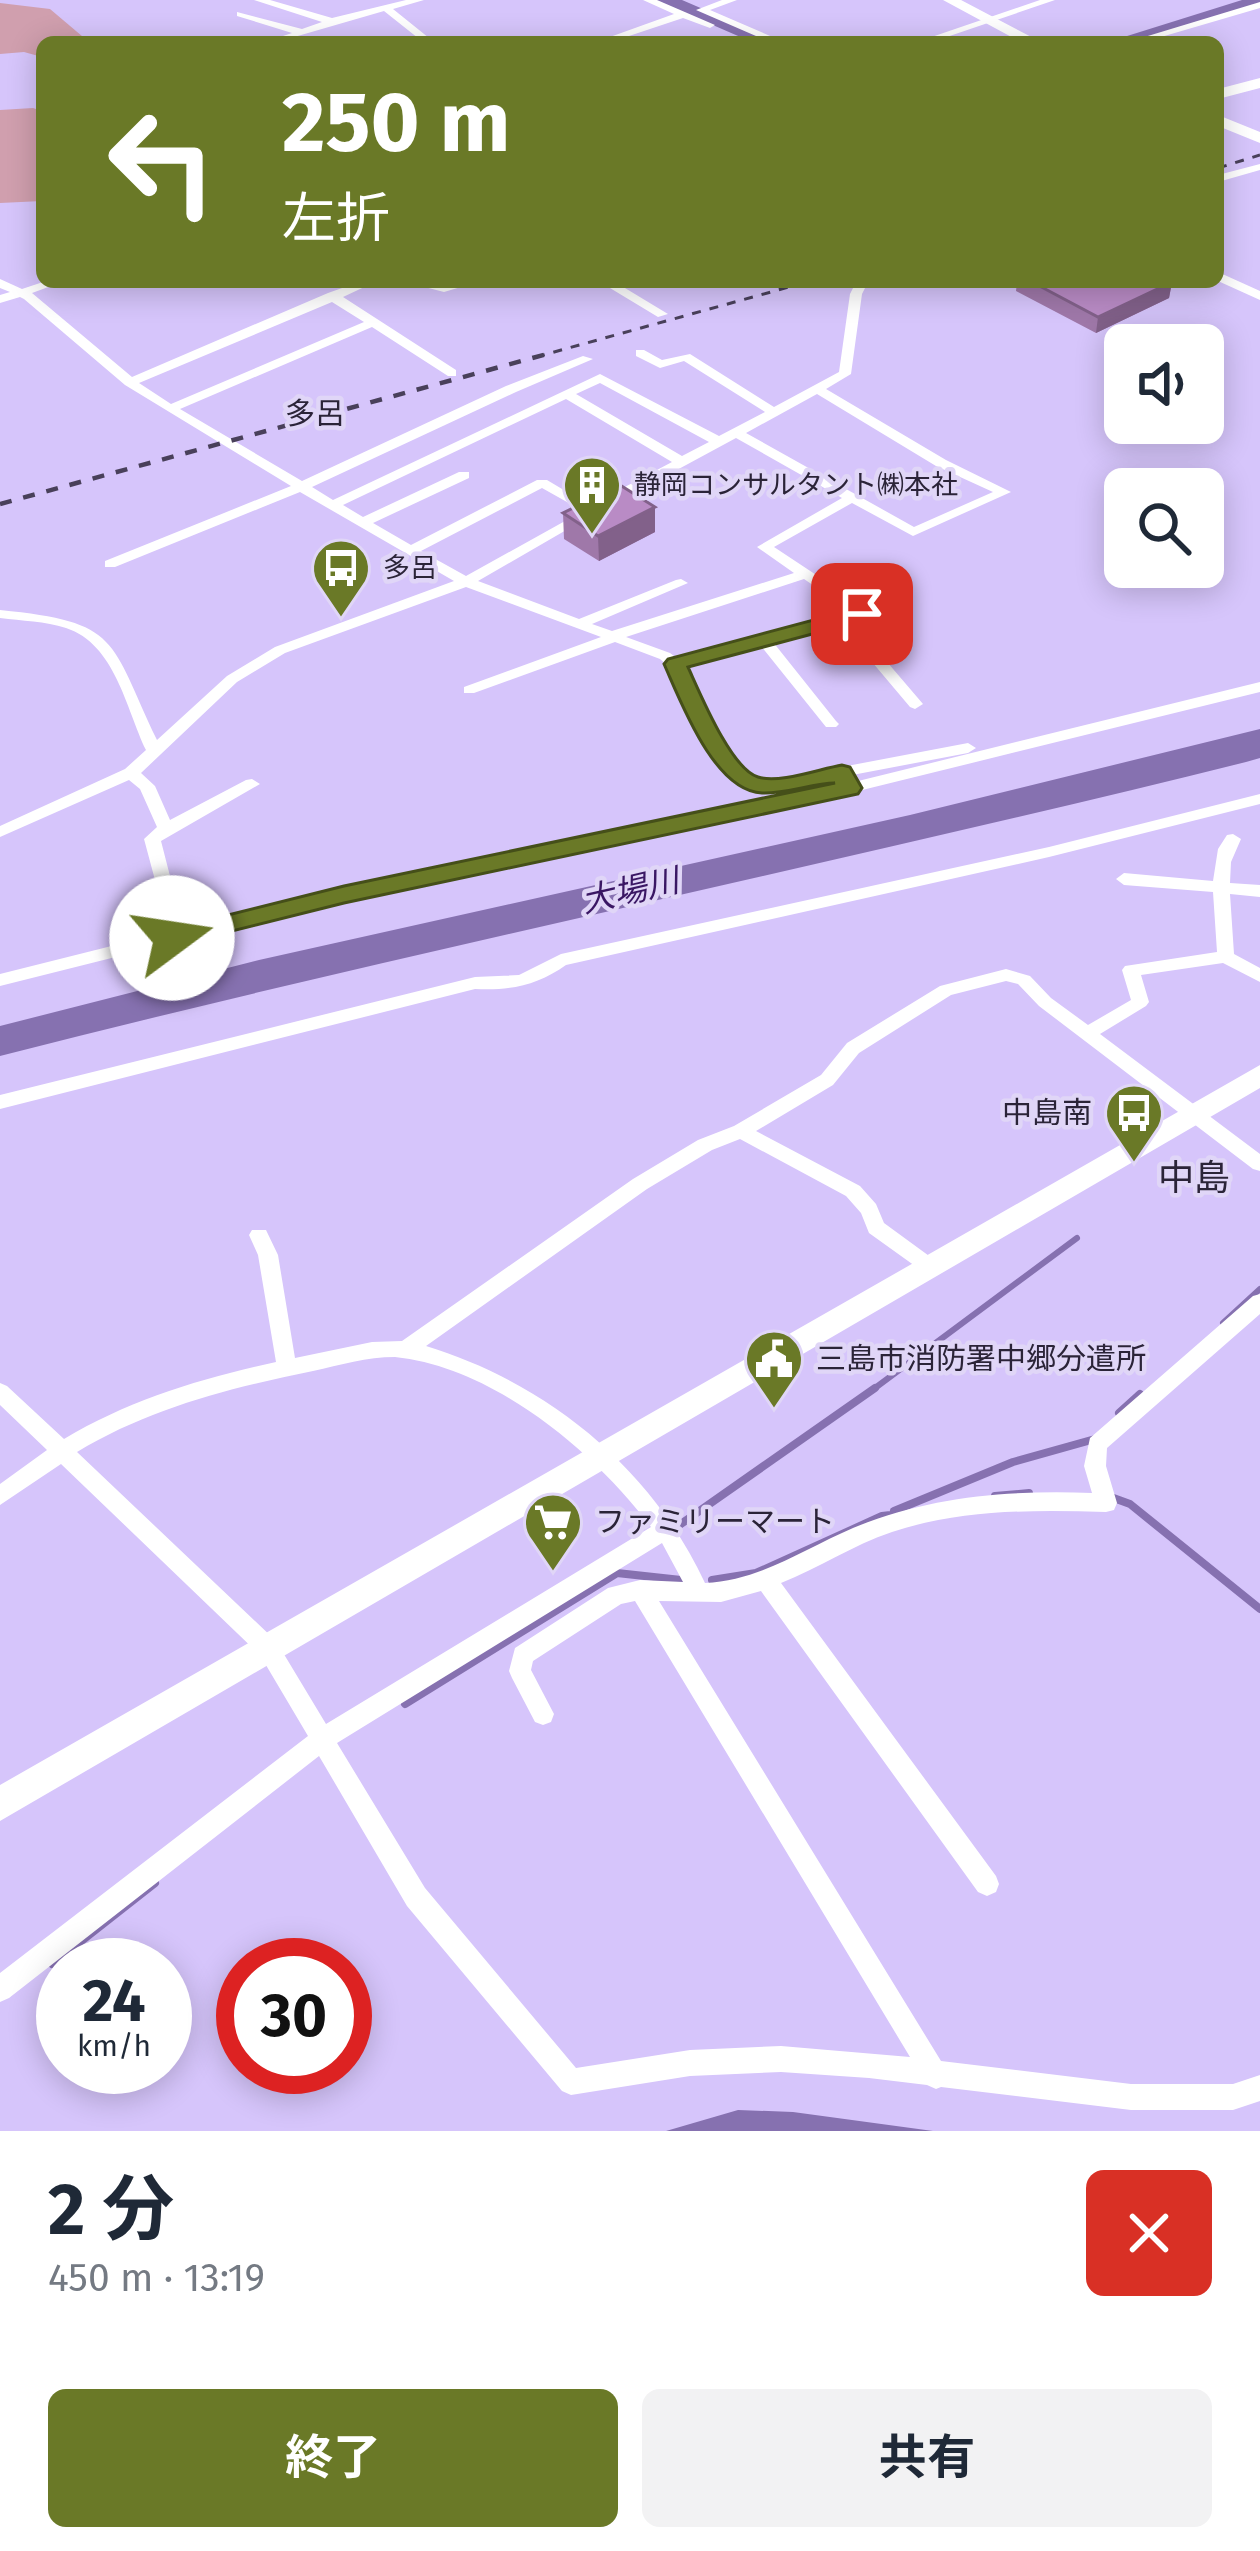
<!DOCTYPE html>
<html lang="ja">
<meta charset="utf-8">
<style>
:root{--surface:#fff;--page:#f2f2f3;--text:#1f2937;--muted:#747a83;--accent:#6a7927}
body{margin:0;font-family:"Fira Sans","Noto Sans JP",sans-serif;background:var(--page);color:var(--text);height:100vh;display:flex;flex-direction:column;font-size:45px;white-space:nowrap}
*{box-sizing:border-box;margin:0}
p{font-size:39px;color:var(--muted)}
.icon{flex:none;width:66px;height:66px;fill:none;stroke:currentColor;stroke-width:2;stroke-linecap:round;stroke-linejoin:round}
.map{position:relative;height:2131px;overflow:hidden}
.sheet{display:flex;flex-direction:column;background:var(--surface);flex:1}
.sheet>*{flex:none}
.guide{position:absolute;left:36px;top:36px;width:1188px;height:252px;border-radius:18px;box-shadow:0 6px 30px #0003;background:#6a7927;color:#fff;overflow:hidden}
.fabs{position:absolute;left:1104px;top:324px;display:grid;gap:24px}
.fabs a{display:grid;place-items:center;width:120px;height:120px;border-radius:18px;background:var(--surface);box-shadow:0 6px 30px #0003;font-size:60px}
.speed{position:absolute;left:36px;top:1938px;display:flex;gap:24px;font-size:60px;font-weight:700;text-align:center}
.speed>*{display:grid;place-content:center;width:156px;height:156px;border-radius:50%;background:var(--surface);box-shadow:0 6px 30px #0003;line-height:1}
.speed small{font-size:30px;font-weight:400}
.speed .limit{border:18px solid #d22;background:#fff;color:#111}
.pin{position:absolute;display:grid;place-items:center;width:102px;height:102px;color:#fff;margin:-51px;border-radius:24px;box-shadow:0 6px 18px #0006}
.me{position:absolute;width:132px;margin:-66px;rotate:76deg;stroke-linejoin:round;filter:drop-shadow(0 0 9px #0008)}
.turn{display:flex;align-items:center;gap:42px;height:252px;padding:0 48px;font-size:54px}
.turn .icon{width:156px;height:156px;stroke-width:2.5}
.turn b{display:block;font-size:84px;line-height:102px}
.round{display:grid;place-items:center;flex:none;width:126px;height:126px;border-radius:18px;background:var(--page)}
.summary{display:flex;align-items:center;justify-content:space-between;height:204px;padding:0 48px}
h1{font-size:72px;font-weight:700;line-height:90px}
.primary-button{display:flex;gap:24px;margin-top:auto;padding:24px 48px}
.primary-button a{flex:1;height:138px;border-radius:18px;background:var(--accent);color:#fff;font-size:48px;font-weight:700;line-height:138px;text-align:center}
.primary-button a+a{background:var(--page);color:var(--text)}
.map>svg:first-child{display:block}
</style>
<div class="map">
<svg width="1260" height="2131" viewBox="0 0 1260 2131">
<rect width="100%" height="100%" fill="#d6c5fb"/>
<path fill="#d09fae" d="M0,3L50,9L89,42H42V57L24,52L0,54Z
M33,108L42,111V201L0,203V110Z"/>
<path fill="#8671b0" d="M1260,729V758L1246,762C832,865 414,950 0,1056V1026L259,960L910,815Z
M738,2110L793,2112L933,2131H666Z"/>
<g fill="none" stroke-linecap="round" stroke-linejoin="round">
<path stroke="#8671b0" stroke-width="6" d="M1223,1323L1260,1289
M871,1391L1077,1238"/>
<path stroke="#8671b0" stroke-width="8" d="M1119,1413L1140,1394
M995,1496L1029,1493
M1108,1496L1130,1504L1260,1609
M894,1511L1013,1462L1095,1439
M678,1526L875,1388
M712,1580L756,1573L882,1516L899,1514
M405,1704L617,1573L681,1580
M52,1964L155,1883"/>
<path fill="#8671b0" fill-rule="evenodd" d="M655,0H682L780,42H752Z
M1242,0H1260V7L1140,42H1108Z"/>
<path fill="#fff" fill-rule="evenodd" d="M254,0H270L332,18L406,0H424L393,9L434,42H423L384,11L277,42V38L292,33L237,16V12L302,29L322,22Z
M643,0H657L715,25L710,28L683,18L611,42H596L674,14Z
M722,0H737L710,10L784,42H770L696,10Z
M1040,0H1055L932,42H917Z
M1260,2V8L1144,42H1128Z
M1260,164V170L1218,182V175Z
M1218,272L1260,291V300L1218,281Z
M0,279L22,289L43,282H62L32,293L132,377L328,293L359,282H375L343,297L456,370V376H448L372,327L180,409L302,481L506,386L583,356L593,359L516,392L312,487L333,500L600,374L719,436L765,412L684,361L660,368L636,356V350H644L662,360L690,354L774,407L839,372L850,294L856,282H868L862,294L851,374L826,389L946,460L1011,492L913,536L852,503L774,547L845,594L861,610L867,611V617L852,621L923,704L915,709L910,707L840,624L773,642L836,721L839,724L836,727H826L761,646L683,666C699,709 719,768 768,781L968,743L976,748L968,753L768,791C708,775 688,720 668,666L660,659L615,642L474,693H464V687L601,637L466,587L285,653L237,682L141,773L155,786L170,820L246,780L252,779L260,784L161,841L171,880L169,884L163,886L155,880L144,839L157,827L140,789L129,780L0,837V826L125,769L146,750C126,708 115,644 66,628C45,621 22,621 0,618V610C121,622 109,639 157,740L227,676L275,647L454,581L300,492L115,567H105V561L291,486L125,385L24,299L20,297L0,303V295L10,292L0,288ZM332,302L364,322L171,404L139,383ZM600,383L709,442L682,456L576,394ZM817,394L936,466L993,492L914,527L746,433ZM566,399L672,462L604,498V504H614L736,438L842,498L757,547L794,573L612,631L592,624L688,583L681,579L676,580L579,619L478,581L599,511L547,480H537L411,545L373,523L469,478V472H459L363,517L343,505ZM542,488L583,511L466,576L421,551ZM804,579L835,600L848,613L678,659L670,653L626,637Z
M405,282L444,284L478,282L444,292Z
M600,282H615L668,314L658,317Z
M1260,682V692L850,793L343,900L0,986V974L343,888L850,783Z
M1260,794V804L1049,857L566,965C538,985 510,991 475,989L0,1109V1095L475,977L519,975L561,954L1049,847Z
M1233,834L1241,839L1231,862L1230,883L1260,885V897L1230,894L1234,954L1260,968V982L1223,963L1141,975L1149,1002L1146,1006L1100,1034L1260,1154V1171L1253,1169L1039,1006L1018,984L1006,981L951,995L859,1053L833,1085L756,1131L860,1186L876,1204L884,1223L936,1261L939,1266L936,1271L929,1274L922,1271L869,1233L861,1213L846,1196L740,1139L712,1150L647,1189L426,1346C547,1383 651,1467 705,1583C761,1580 804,1549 853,1528C930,1496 1011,1490 1092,1493L1084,1466L1090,1438L1253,1296L1260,1294V1314L1107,1448L1106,1466L1117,1503L1114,1510L1106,1512C1035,1510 961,1509 892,1532C853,1545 819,1568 781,1583L996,1876L999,1884L996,1892L987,1896L978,1892L761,1591L721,1602L659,1601L941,2061L1131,2084H1233L1260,2075V2101L1233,2110H1131L941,2087L936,2089L927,2085L869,2078L781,2072L690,2076L571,2095L562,2091L407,1906L319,1756L9,1998L0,2002V1973L308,1736L260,1655L61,1464L0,1505V1484L47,1450L0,1405V1383L7,1386L64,1439C129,1400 202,1378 276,1362L258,1255L249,1235L252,1230H266L278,1255L295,1358L372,1342L402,1341L633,1179L698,1140L734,1126L821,1075L847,1043L940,986L1006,969L1030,976L1051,998L1088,1025L1131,1000L1122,970L1125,966L1217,952L1213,892L1124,885L1116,879L1124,873L1213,881L1218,849L1227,835ZM395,1357C493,1367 594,1451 651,1527L326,1724L276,1641L77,1452C150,1408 230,1388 313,1371C340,1365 367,1357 395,1357ZM662,1543L683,1582L640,1580L608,1588L515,1648L509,1671L512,1678L535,1722L543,1725L551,1722L554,1714L531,1670L533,1661L621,1604L635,1601L910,2057L781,2046L690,2050L576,2068L425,1888L337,1743Z"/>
<path fill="#fff" fill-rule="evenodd" d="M943,0H961L1041,42H1021Z
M1260,78V88L1218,99V89Z
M1218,115L1260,132V143L1218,126Z
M1260,1065V1088L0,1821V1785Z"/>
<path stroke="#49405a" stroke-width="3" stroke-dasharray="9 9" stroke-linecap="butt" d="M1218,168L1260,155
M536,357L807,282"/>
<path stroke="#49405a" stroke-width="4.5" stroke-dasharray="12 12" stroke-linecap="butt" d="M0,504L547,354"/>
</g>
<path fill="#9f78a9" d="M1017,282H1172L1169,298L1096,333L1016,291Z
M655,507V532L599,561L564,539L563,513Z"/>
<path fill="#82618a" d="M1172,282L1169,298L1096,333L1098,317Z
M655,507V532L599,561L598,536Z"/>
<path fill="#b98bc5" stroke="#82618a" stroke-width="3" d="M1032,282H1172L1098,317Z
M620,485L655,507L598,536L563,513Z"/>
<path fill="#6a7927" stroke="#454f19" stroke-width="3" d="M862,607L873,614L869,619L688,667C700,693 731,769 758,777C779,784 819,769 842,765L850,767L862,788L858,794L344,903L172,946L159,938L172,929L344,886L835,783C813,783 786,794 762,793C714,791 681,702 664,664L668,659Z"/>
<defs>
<symbol id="building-pin" viewBox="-11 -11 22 30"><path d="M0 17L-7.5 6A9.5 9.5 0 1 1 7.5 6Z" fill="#6a7927" stroke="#e0d6f7"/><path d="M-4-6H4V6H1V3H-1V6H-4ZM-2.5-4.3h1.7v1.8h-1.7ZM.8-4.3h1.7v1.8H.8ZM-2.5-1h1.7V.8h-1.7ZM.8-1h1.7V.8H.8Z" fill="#fff"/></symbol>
<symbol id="bus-pin" viewBox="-11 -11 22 30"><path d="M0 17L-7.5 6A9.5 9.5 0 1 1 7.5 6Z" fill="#6a7927" stroke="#e0d6f7"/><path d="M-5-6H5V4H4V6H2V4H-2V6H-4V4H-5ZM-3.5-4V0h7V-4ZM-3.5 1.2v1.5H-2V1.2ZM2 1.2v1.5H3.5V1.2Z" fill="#fff"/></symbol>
<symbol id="civic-pin" viewBox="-11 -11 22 30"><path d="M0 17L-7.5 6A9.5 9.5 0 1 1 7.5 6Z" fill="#6a7927" stroke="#e0d6f7"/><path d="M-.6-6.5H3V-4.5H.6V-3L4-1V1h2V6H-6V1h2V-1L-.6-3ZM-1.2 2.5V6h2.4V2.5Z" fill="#fff"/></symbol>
<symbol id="supermarket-pin" viewBox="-11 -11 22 30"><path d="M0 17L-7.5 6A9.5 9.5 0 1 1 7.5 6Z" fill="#6a7927" stroke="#e0d6f7"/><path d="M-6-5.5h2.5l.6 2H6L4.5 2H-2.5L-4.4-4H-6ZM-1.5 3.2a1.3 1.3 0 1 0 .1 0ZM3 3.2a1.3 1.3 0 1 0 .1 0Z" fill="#fff"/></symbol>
</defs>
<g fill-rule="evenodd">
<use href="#building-pin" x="559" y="452" width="66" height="90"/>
<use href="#bus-pin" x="308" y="535" width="66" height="90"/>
<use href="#bus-pin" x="1101" y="1080" width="66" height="90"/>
<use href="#civic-pin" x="741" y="1326" width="66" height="90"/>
<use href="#supermarket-pin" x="520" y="1489" width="66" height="90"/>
</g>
<g text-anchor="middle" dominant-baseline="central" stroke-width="9" stroke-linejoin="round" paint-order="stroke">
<g font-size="27" fill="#2b2438" stroke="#e0d6f7" text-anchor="start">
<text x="634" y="485">静岡コンサルタント㈱本社</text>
<text x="383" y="568">多呂</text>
</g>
<g font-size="30" fill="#2b2438" stroke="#e0d6f7">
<text x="315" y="414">多呂</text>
</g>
<g font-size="30" fill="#2b2438" stroke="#e0d6f7" text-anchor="start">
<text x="1092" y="1113" text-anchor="end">中島南</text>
<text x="816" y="1359">三島市消防署中郷分遣所</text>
<text x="595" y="1522">ファミリーマート</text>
</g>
<g font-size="33" font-style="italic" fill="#3a1764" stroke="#e0d6f7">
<text transform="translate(630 891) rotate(-13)">大場川</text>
</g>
<g font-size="36" fill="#2b2438" stroke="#e0d6f7">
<text x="1194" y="1178">中島</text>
</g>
</g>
</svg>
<div class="fabs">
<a><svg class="icon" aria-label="sound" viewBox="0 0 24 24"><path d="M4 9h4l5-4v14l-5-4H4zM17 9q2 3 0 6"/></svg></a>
<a><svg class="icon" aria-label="search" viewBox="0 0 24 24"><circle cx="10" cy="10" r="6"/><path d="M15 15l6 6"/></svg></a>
</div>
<div class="speed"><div>24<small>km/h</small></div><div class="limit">30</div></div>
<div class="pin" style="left:862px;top:614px;background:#d93025"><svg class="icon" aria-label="arrive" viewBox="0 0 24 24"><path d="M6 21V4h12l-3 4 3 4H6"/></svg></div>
<svg class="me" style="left:172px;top:938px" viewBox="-20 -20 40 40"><circle r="19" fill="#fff"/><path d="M0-13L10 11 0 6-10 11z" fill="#6a7927"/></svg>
<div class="guide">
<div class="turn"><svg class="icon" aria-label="left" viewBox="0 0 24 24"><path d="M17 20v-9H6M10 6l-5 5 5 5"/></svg><div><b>250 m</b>左折</div></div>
</div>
</div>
<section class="sheet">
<div class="summary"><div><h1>2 分</h1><p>450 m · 13:19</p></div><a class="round" style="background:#d93025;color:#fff"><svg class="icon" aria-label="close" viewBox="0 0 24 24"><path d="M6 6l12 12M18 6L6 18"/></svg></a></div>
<div class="primary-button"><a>終了</a><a>共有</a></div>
</section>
